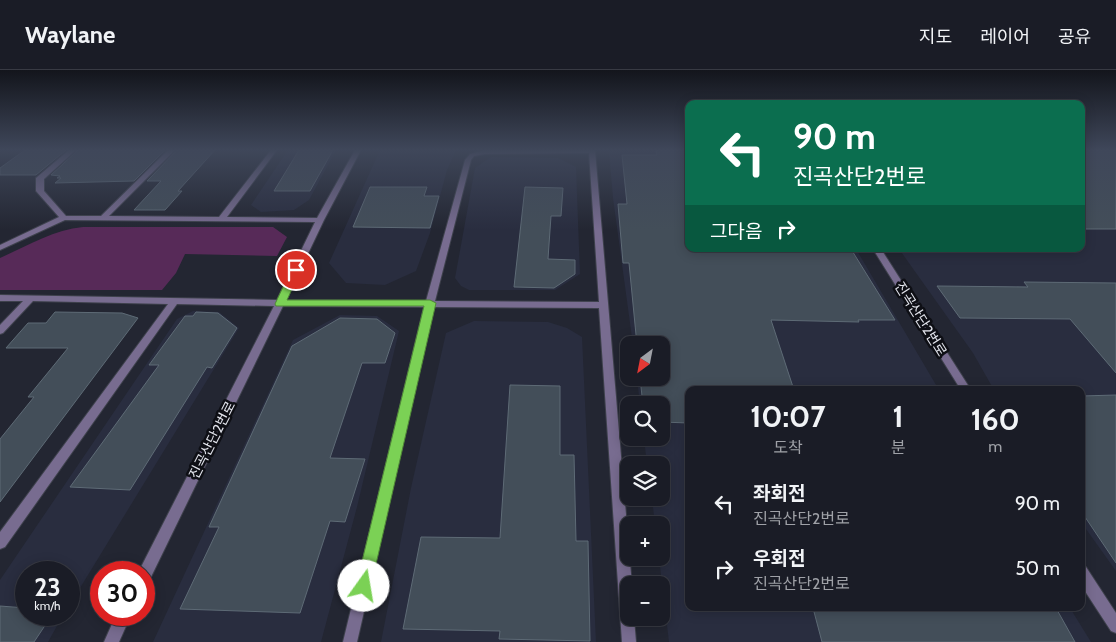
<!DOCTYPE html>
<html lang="ko">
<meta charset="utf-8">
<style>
:root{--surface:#1a1c26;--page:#23252e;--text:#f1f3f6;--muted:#9fa1a7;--line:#383a43}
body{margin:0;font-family:Cabin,"Noto Sans KR",sans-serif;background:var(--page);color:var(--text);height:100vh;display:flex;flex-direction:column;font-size:19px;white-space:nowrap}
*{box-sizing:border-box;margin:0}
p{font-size:16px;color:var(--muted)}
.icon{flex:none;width:28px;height:28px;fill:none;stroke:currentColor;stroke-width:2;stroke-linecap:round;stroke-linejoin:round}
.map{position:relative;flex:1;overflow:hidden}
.drawer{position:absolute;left:685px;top:316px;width:400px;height:225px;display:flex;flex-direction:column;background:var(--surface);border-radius:10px;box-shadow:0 2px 12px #0003,0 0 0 1px var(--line)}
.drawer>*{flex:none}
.top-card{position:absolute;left:685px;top:30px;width:400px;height:152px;border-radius:10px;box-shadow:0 2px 12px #0003,0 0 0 1px var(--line);background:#0b6e4f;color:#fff;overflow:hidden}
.needle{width:32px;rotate:212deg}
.tools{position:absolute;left:620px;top:266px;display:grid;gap:10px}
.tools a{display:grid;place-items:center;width:50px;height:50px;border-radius:10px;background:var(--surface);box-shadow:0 2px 12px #0003,0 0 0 1px var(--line);font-size:25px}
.speed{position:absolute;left:15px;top:491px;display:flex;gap:10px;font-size:25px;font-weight:700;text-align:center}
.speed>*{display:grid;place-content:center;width:65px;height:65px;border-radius:50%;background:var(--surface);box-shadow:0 2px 12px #0003,0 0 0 1px var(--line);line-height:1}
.speed small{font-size:12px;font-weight:400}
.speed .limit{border:8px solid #d22;background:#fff;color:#111}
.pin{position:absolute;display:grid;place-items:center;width:42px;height:42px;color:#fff;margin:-21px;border:2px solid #fff;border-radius:50%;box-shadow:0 1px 5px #0007}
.me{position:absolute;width:55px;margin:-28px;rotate:13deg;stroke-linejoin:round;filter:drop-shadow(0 0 4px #0008)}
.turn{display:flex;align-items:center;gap:18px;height:105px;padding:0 25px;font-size:22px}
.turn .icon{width:65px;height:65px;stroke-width:2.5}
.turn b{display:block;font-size:35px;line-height:42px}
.then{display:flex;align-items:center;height:48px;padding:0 25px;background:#0003;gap:10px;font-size:19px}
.eta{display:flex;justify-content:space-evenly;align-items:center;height:85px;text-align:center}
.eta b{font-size:30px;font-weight:700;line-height:35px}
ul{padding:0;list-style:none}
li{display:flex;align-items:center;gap:15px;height:65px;padding:0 25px}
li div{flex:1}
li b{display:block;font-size:19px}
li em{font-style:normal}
header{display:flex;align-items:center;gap:30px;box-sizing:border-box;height:70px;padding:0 25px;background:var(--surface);border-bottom:1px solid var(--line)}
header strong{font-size:24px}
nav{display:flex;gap:28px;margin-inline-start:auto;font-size:18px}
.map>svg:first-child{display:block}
</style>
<header>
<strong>Waylane</strong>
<nav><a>지도</a><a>레이어</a><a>공유</a></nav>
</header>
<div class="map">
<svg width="1116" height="572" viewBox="0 0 1116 572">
<rect width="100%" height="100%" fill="#232632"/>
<path fill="#292d3f" d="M288,80H336L309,130L294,140L261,142L251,135Z
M380,80H456L447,100L430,163L416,201L385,215L346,213L329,193Z
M609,80H689V179H856L939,320H689V538H1070L1091,572H669L659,488H661V455H655L652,428H661V395H647L644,368H661V335H640L637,308H661V275H633L613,128Z
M1081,80H1116V501L1081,452V320H994L973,283L899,179H1081Z
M491,87L558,88L576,97L580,204L555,220H469L461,216L455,208L475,98Z
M193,241L219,242L239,258L69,536V502H26V545H63L48,572H0V510L177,249Z
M340,245L377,246L399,261L357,437L321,572H153L293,270Z
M474,251L548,252L567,258L582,267L596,572H381L411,418L446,263Z"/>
<path fill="#572a58" d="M83,157H273L287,167L277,186L185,184L176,203L162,220H0V188C27,176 53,160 83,157Z"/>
<path fill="#434e59" stroke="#5e6b76" d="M25,80H66L36,105H0V98Z
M78,80H165L134,111L55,113L61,108H57L60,106L51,105Z
M177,80H215L178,121H182L165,140H134L161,111H147Z
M299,80H333L310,121H274Z
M656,80H689V179H851L895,250H858L859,252L771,250L794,320H689V353L661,352V335H643L640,308H661V275H637L629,193H623L618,134H627L622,85H657Z
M1081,80H1116V159H1081Z
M370,117H427L424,126H439L430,158L353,157Z
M525,117L563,118L561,146H551L548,189L575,190V204L554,218L514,217Z
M1024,212L1116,213V303L1070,249L960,248L937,216L1028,217Z
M55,242L122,243L138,248L0,432V369L34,327H28L68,278H6L28,253H46Z
M196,242L218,243L237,258L212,298L207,297L130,420L70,417L159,295H149L185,246H193Z
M340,248L377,249L395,263L385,293H362L330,388L365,389L345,452L330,451L300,543L180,539L219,457H209L292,276Z
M510,315L560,316V385H574L576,471H588L590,571L499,569L500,561L403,559L421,467L500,468Z
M1116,325V493L1081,441V326Z
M0,536L26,538V545H52L34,572H0Z
M813,538H1056L1075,572H822Z"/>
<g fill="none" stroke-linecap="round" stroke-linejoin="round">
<defs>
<path id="street" d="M69,80H76L44,109V121L66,146H101L168,80H175L109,146L219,147L271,80H277L227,147L317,148L355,80H361L324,150L286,230L426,231L465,90L470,84L485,80H595L632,515H629V548H634L636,572H622L599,238L434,237L357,572H343L424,237L283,236L149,511L144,513V502L139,501L274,236L177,234L5,477L0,479V462L168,234L33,231L3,263L0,264V255L23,231H0V225L277,230L315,152L65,150L0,180V175L59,147L36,121V108ZM589,83L599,232L435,231L471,90L474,86L485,84Z
M873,179H881L971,320H961Z
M1081,496L1086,497L1116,543V563L1111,561L1081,515Z
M116,545H131L119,572H104Z"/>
</defs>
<use href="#street" stroke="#3e414c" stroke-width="2"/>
<use href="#street" fill="#786c90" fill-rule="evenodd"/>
</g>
<linearGradient id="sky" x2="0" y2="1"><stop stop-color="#13151c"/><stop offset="0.5" stop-color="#3f475a"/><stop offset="1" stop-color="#3f475a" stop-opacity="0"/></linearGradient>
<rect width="1116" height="160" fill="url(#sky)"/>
<path fill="#7bd155" stroke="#508837" d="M296,197L301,200L287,230H430L436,233L371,516L369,521L364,523L358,521L356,516L424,236H276L275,234L291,200Z"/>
<g text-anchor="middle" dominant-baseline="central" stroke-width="5" stroke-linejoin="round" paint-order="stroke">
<g font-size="14" fill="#e3e5ed" stroke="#0e0f15">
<text transform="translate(921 249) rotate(58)">진곡산단2번로</text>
<text transform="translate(212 370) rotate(-63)">진곡산단2번로</text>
</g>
</g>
</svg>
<div class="tools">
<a><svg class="needle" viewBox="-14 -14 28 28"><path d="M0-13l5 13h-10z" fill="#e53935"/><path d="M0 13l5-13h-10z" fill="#9fa1a7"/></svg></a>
<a><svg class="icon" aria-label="search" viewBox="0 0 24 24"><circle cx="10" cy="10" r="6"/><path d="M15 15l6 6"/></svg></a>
<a><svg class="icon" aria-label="layers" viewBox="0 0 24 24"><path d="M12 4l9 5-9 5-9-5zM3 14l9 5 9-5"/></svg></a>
<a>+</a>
<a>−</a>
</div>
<div class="speed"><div>23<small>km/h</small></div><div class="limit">30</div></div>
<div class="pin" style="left:296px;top:200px;background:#d93025"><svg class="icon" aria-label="arrive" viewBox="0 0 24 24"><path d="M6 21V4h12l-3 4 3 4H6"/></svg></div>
<svg class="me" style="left:364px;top:516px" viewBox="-20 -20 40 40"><circle r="19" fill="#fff"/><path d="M0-13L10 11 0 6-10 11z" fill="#7bd155"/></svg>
<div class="top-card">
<div class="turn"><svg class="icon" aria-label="left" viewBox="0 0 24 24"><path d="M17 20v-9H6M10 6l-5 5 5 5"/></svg><div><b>90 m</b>진곡산단2번로</div></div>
<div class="then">그다음<svg class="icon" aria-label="right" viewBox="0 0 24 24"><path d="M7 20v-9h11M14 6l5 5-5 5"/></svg></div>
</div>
<section class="drawer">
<div class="eta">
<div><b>10:07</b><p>도착</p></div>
<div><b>1</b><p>분</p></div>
<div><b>160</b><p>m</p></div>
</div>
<ul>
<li><svg class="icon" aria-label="left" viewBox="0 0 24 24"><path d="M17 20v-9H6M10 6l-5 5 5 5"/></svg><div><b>좌회전</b><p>진곡산단2번로</p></div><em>90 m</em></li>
<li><svg class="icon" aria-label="right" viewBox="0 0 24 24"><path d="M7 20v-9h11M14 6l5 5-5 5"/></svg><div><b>우회전</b><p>진곡산단2번로</p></div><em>50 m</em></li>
</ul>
</section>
</div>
